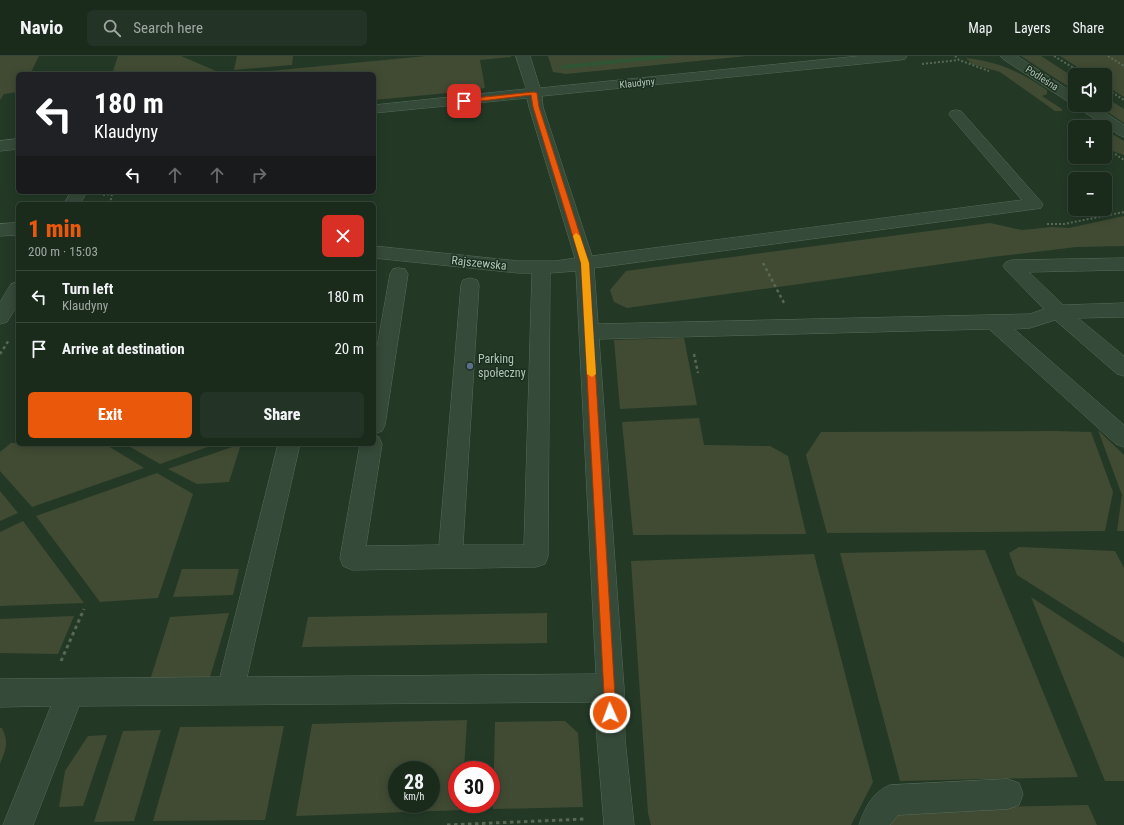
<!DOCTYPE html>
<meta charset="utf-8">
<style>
:root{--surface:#1a2b1c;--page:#233325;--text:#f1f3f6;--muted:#9fa7a3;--line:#38473b;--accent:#ea580c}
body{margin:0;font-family:"Roboto Condensed",sans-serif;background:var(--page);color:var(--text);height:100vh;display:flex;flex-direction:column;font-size:15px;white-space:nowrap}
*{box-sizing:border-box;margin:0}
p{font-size:13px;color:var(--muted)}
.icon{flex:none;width:22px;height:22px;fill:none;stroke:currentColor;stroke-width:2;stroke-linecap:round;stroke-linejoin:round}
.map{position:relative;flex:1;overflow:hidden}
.side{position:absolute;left:16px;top:146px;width:360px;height:244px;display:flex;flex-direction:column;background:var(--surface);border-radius:6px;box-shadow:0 2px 10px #0003,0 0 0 1px var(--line)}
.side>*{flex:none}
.banner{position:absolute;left:16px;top:16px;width:360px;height:122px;border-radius:6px;box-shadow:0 2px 10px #0003,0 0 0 1px var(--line);background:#202124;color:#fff;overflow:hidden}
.controls{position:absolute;left:1068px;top:12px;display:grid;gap:8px}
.controls a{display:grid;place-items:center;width:44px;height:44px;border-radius:6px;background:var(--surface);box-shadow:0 2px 10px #0003,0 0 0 1px var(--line);font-size:20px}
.speed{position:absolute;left:388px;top:705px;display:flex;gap:8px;font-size:20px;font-weight:700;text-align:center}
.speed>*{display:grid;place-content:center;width:52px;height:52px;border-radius:50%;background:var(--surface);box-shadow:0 2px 10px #0003,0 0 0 1px var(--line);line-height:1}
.speed small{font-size:10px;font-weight:400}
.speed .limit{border:6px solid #d22;background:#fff;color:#111}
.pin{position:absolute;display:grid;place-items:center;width:34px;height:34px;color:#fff;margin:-17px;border-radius:8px;box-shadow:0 2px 6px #0006}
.me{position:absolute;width:44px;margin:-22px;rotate:358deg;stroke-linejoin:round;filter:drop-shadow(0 0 3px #0008)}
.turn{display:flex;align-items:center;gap:14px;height:84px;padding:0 12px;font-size:18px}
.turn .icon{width:52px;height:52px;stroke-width:2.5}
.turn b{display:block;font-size:28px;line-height:34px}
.lanes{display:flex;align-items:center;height:38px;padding:0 12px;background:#0003;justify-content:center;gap:20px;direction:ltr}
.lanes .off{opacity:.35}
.round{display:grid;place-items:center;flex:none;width:42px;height:42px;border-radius:6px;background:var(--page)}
.summary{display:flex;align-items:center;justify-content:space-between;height:68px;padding:0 12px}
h1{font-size:24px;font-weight:800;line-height:30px;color:var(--accent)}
.button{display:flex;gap:8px;margin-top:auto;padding:8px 12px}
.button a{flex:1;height:46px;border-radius:6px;background:var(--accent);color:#fff;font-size:16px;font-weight:800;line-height:46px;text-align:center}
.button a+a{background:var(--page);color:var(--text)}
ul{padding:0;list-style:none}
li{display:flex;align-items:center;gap:12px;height:52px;padding:0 12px;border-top:1px solid var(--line)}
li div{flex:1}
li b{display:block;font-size:15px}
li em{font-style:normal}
header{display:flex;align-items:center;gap:24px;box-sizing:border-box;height:56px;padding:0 20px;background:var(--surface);border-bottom:1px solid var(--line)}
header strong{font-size:19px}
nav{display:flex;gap:22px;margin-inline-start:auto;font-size:14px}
.search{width:280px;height:36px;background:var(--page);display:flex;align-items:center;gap:10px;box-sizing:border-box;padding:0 14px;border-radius:6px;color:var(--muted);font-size:15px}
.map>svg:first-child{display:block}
</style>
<header>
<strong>Navio</strong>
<div class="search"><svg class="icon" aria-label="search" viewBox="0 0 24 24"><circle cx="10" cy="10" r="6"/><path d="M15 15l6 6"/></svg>Search here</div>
<nav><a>Map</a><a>Layers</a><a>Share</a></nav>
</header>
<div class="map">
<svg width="1124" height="769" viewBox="0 0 1124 769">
<rect width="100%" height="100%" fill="#233926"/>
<path fill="#414b33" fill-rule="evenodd" d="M0,0H39L30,18H18V36L4,38L0,44Z
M118,0H181L223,18H112Z
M237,0H293L292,9L234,14Z
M426,0H511V1L480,4L485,32L469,35L374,44V18H238Z
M548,0H747L566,18L553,16Z
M1021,0H1041L1075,22V35Z
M1060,0H1124V41L1105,29V19H1090Z
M966,2C999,6 1019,15 1047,34V38L1042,40L1062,53V55H1055L1000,16L972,8Z
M1105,41L1124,53V67L1097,49H1105Z
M1105,74L1124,85V99L1115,96L1105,89Z
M1124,160V190L1076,191L992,201L627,252L614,246L610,234L626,215L990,167L1022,174L1052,171L1069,172Z
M684,282L697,349L620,353L614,284Z
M699,362L704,389L770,390L788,400L806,478L633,479L622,366Z
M1098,374L1124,399V475H1117L1122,439Z
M1054,375L1091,376L1113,436L1105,475L827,477L806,399L821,376Z
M11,387H18V388H105L144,412L32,451L0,415V396Z
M125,388H216L160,408Z
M241,388L229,426L197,428L168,413Z
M157,417L193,438L158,542L100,546L36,460Z
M0,435L18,457L0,465Z
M23,465L84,547L0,550V476Z
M1019,491L1115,495L1124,512V587L1017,519L1009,497Z
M985,494L1078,721L900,725L840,497Z
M814,498L873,726L851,769H651L648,757L631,505Z
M182,513H239L233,539L173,541Z
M1031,541L1124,602V725H1105Z
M229,557L210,621H151L170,561Z
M547,557V587L302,591L308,561Z
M74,560L58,598L0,597V563Z
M467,664L464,714H457V748H462V754L296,760L312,668ZM397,714H431V748H397Z
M565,665L578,677L583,751L493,753L495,666Z
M284,670L265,764L153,765L180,671Z
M0,672H2C9,687 6,693 0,708Z
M161,674L134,765L94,766L123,675Z
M107,679L83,750L59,751L65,715L88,680Z
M1088,749L1097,769H891V765L897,753Z"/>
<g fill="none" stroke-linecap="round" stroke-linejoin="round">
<path fill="#2f5535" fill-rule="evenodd" d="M650,0H671L668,2L563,13L560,11L563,9Z"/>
<defs>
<path id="minor" d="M516,0H530L540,32L859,0H907L905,3L900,4L542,40L543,51L592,200L1022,144L951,61L949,58L951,55L956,54L961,55L1043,148L1041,152L1035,153L594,212L598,268L1030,258L1044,253L1006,214L1003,210L1006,206L1012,204L1124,202V214L1029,216L1063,249L1124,247V261L1078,262L1124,300V320L1117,318L1055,264L1030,272L1014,273L1124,369V391L1116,388L989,273L599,283L624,632L625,683L634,769H604L597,683L596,646L79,650L33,769H3L51,650L0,651V623L220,621L278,388H300L247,621L596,618L576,215L550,217L548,500L545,508L536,511L352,514L343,510L340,502L360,388H374V380L379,381L382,388L366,490L439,489L461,229L463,224L470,222L477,224L479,229L463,489H524L532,217H518L374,202V190L518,205H556L575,202L529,51L527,42L374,57V49L526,33Z
M1001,0H1017L1075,38V48L1070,47L1003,3Z
M1076,49H1093L1124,69V81L1119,79L1078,52Z
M18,83V93L0,95V85Z
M71,136H87L80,148H64Z
M18,167V179L0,180V168Z
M399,212L405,213L408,218L385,369L382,375L374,378V308L390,218L393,213Z
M18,226V248L7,266L0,268V246L11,228Z
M1008,723L1019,727L1023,738L1019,749L1008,753L898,759L890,769H859C865,752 872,736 890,729Z"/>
</defs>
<use href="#minor" stroke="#576b5a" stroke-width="1"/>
<path stroke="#586853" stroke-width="2" stroke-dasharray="2 2" stroke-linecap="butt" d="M955,0L959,4L989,15
M1054,0L1085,19
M1108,0L1124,10
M922,8L959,4
M1105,32L1124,44
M1115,98L1124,104
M103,139L112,138
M110,148L112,138L120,136
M1047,168H1064L1124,156"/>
<path stroke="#586853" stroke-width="2.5" stroke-dasharray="3 3" stroke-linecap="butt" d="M763,207L784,247
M0,298L9,284
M694,298L698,317"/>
<path stroke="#586853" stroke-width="3" stroke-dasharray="3.5 3.5" stroke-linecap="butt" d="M61,605L84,553
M447,769L585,763"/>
<use href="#minor" fill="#364a39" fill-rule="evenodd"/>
</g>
<path fill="#ea580c" stroke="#983908" d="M534,36L537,37L539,51L589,207L616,657L614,661L610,663L606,661L605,657L581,207L533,51L531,39L464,47L461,45L464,43Z"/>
<path fill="#f59e0b" d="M576,177L580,180L589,207L596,318L592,321L587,318L581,207L573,180Z"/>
<circle fill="#5c6f8a" stroke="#1c2e1f" stroke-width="1.5" cx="470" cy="310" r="4"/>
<g text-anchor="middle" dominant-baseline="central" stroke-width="3" stroke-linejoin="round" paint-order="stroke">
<g font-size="10" fill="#b1c6b5" stroke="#1c2e1f">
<text transform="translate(1042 22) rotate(33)">Podleśna</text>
<text transform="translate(637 27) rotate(-6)">Klaudyny</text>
</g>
<g font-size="12" fill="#b1c6b5" stroke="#1c2e1f">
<text transform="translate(479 207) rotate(6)">Rajszewska</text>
</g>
<g font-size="12" fill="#b1c6b5" stroke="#1c2e1f" text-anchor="start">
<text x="478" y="303">Parking<tspan x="478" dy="14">społeczny</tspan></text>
</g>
</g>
</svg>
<div class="controls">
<a><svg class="icon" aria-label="sound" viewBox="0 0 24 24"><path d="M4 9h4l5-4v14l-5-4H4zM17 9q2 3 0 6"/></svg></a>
<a>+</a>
<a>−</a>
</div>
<div class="speed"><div>28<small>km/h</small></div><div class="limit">30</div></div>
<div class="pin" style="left:464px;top:45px;background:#d93025"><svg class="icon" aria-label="arrive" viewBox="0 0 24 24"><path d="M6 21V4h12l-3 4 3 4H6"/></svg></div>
<svg class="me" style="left:610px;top:657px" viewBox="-20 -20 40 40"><circle r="17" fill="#ea580c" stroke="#fff" stroke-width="3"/><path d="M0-11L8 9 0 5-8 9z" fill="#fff"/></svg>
<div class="banner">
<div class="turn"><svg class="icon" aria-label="left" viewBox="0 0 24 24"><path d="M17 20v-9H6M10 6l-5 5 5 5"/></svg><div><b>180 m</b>Klaudyny</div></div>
<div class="lanes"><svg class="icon" aria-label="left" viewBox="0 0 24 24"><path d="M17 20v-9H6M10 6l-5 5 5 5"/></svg><svg class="icon off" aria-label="ahead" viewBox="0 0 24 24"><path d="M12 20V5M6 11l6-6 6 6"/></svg><svg class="icon off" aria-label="ahead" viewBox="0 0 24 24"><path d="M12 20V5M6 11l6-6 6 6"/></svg><svg class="icon off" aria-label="right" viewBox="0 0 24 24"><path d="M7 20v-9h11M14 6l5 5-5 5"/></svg></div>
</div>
<section class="side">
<div class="summary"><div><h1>1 min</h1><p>200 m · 15:03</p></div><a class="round" style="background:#d93025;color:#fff"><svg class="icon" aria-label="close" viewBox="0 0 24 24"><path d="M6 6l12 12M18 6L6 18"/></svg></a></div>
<ul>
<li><svg class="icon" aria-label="left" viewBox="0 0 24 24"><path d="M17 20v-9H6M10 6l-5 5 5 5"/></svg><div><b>Turn left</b><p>Klaudyny</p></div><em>180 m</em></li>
<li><svg class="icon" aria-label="arrive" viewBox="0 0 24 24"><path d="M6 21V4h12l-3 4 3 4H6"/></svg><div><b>Arrive at destination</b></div><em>20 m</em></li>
</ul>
<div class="button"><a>Exit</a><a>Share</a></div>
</section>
</div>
